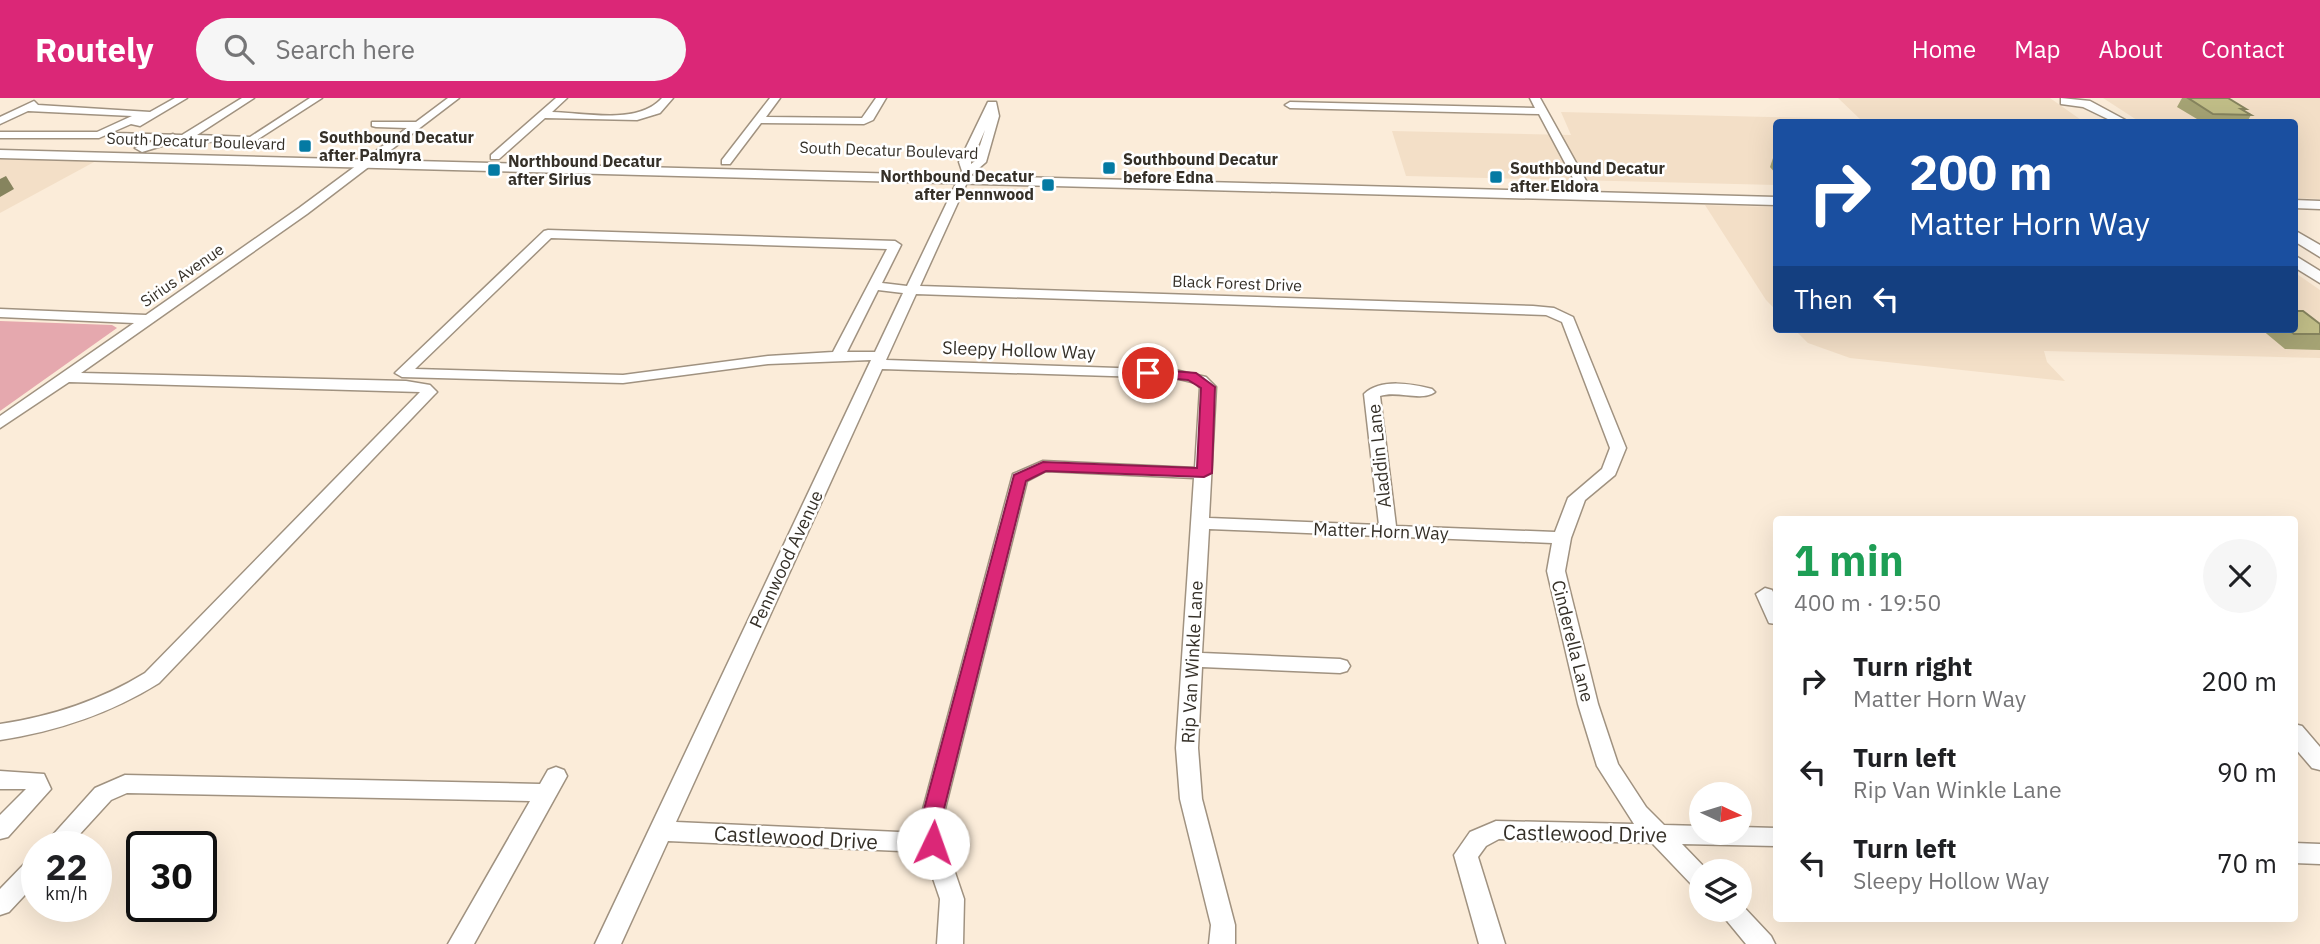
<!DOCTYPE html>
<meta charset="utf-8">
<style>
:root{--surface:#fff;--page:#f6f6f6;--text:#202124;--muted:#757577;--accent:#db2777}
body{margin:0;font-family:"IBM Plex Sans",sans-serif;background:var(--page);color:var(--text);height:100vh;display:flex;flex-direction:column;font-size:26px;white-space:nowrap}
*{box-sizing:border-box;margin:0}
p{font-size:23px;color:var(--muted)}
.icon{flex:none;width:38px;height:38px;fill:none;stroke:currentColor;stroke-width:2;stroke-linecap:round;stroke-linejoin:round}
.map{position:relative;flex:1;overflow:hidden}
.sheet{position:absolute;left:1773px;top:418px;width:525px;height:406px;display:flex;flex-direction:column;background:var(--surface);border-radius:7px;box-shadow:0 7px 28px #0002}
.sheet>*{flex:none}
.guide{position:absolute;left:1773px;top:21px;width:525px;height:214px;border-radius:7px;box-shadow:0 7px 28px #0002;background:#1a4fa0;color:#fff;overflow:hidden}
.needle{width:46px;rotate:94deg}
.buttons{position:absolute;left:1689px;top:684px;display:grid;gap:14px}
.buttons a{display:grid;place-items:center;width:63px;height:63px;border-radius:50%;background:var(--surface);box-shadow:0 7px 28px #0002;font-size:35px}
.speed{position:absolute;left:21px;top:733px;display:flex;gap:14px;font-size:35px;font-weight:700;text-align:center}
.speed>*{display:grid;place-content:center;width:91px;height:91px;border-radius:50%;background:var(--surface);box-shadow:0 7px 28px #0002;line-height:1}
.speed small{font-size:18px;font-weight:400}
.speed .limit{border:4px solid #111;border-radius:10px;background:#fff;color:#111}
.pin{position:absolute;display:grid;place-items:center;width:60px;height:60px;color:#fff;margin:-30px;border:4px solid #fff;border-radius:50%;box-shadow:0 2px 7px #0007}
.me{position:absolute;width:77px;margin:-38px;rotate:3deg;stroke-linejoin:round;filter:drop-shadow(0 0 5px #0008)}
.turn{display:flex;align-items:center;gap:24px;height:147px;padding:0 21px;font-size:32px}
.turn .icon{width:91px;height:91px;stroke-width:2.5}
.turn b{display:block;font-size:49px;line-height:60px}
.then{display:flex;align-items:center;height:66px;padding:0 21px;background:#0003;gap:14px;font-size:26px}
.round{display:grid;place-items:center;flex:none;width:74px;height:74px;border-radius:37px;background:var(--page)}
.headline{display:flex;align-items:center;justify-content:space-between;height:119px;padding:0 21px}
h1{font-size:42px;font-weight:700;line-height:52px;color:#1e9e55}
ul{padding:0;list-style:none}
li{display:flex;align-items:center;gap:21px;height:91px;padding:0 21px}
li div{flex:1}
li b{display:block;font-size:26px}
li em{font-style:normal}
header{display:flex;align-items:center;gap:42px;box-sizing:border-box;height:98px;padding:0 35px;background:var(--accent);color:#fff}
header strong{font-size:33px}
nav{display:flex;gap:38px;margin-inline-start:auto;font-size:24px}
.search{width:490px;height:63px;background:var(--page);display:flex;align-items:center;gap:18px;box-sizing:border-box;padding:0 24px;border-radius:38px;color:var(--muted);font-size:26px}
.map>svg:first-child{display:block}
</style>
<header>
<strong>Routely</strong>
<div class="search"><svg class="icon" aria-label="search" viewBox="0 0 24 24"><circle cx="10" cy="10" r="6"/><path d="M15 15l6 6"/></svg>Search here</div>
<nav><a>Home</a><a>Map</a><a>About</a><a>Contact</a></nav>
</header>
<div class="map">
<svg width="2320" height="846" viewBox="0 0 2320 846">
<rect width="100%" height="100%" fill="#fbecd9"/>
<path fill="#f3dfc7" d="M1838,0H2050L2084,24H1776V87L1406,78L1392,33L1571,37L1561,14L1860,21Z
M2103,0H2320V101L2294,100V24H2140Z
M0,61L96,63L0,115Z
M1705,107L1776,109V212L1766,202Z
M2294,174L2320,192V260L2044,253L2047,264L2065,283L1850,260L1808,245L1794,231H2294Z"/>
<path fill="#e5a8ae" d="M0,223L112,227L117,230L0,313Z"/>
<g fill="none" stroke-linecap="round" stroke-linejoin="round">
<defs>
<path id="minor" d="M175,0H187L140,28L131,26L99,40H0V34H97L132,18L28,13L0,26V19L34,3L38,7L150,14Z
M242,0H254L197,37L250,39L310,0H322L252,45L115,41L110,38L115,35L182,37Z
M448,0H459L307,116L81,275L406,283L430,287L437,294L434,297L159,585C109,616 58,633 0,642V626C53,618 99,603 145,575L420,294L69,284L0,330V318L134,225L0,219V211L146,217L299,110L407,30L376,29L372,28V24H416Z
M556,0H567L552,14C586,15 638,27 662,0H673L660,15L637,22L545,20L499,61H491V57Z
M770,0H780L766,19L862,20L876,0H886L873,22L864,26L761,25L730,66H722V62Z
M1530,0H1540L1594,97L1592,99L1582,97L1539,16L1290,10L1285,7L1290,4L1535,10Z
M988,4H996L999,18L986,64L970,78L920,188L1533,208L1554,210L1573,219L1626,350L1615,377L1585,402L1571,440L1565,473L1598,606L1618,666L1646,709L1664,727L1701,728V735H1740V729L1776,730V748L1682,746L1709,774H1701V791L1693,788L1652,745L1499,741L1486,748L1478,759L1505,846H1479L1454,757L1470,734L1496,723L1634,726L1597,668L1578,606L1547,473L1552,445L1209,431L1202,555L1340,561L1347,563L1350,568L1347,573L1340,575L1202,569L1198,650L1202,701L1235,827V846H1209L1211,827L1180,701L1176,650L1194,380L1046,373L1027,383L944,715L945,745L964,801L963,846H937L940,801L924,754L668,743L621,846H595L871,262L768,266L623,285L402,279L395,275L544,133L548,132L895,143L901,147L882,185L907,188L962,73L959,64ZM985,32L975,63L971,66V64ZM551,140L887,151L833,254L768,258L623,277L415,271ZM878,192L903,195L875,254H847ZM916,196L1546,217L1562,224L1610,350L1602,371L1568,400L1555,434L1396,428L1380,298C1397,292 1422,304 1435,294L1432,291C1412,286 1381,280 1364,296L1379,427L1209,420L1216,289L1206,279L1175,272L886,262ZM882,271L1175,280L1196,285L1200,290L1195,370L1043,363L1013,376L922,715L921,735L676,724Z
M1765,490L1772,492L1776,500V526L1769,525L1756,496Z
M2294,626L2302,628L2320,649V672L2312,670L2294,649Z
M556,669L564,672L567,678L474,846H448L530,703L127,695L111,702L68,749H42L95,690L125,677L540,686L548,672Z
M0,673L44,676L51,691L8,739L0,741V717L26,691H0Z
M2294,745L2320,746V766L2294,765Z
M37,758V784L9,814L0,817V791L29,761Z
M1740,805L1771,838L1775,846H1746L1718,812H1740Z"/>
<path id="major" d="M2061,0L2090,3L2129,24H2114L2083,9L2061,6Z
M173,36L179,40L178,43L142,54L135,50Z
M0,52L1776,99V107L0,60Z
M2294,102L2320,103V111L2294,110Z
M2294,132L2320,147V159L2294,143Z
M2294,157L2320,173V185L2294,169Z"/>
</defs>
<use href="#minor" stroke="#a09280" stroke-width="3"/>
<use href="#major" stroke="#a09280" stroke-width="3"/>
<use href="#minor" fill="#fff" fill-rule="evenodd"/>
<use href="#major" fill="#fff" fill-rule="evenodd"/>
</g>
<path fill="#a5a374" d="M2182,0H2228L2246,11L2245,13L2251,17L2247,24H2202L2177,9Z
M1774,57H1776V76L1770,69Z
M2320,226V252L2285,251L2261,231H2294Z"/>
<path fill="#86845e" d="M6,78L14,91L0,99V81Z"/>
<path fill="#c0bd87" stroke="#86845e" stroke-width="2" d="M2188,0H2228L2246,11H2241L2251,17L2213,16Z
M2294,213H2303L2320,226V236H2294L2288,231H2294Z"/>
<path fill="#db2777" stroke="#8e194d" stroke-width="2" d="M1148,271L1196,275L1215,289L1212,375L1204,379L1046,373L1026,383L943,715V745L940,751L933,753L925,751L922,745L923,715L1014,377L1043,364L1197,370L1201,290L1188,282L1143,278V272Z"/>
<g fill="#047aa3" stroke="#fff" stroke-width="2.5">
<rect x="298" y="41" width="14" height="14" rx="3.5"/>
<rect x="1102" y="63" width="14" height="14" rx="3.5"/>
<rect x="487" y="65" width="14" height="14" rx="3.5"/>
<rect x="1489" y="72" width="14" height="14" rx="3.5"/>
<rect x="1041" y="80" width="14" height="14" rx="3.5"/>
</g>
<g text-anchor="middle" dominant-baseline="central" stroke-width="5" stroke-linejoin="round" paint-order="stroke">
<g font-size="16" font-weight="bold" fill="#353028" stroke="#fff" text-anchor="start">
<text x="319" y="39">Southbound Decatur<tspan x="319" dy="18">after Palmyra</tspan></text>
<text x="1123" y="61">Southbound Decatur<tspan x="1123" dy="18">before Edna</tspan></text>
<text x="508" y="63">Northbound Decatur<tspan x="508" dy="18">after Sirius</tspan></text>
<text x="1510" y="70">Southbound Decatur<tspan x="1510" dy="18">after Eldora</tspan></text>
<text x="1034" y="78" text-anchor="end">Northbound Decatur<tspan x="1034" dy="18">after Pennwood</tspan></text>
</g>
<g font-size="16" fill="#353028" stroke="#fff">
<text transform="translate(196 43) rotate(2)">South Decatur Boulevard</text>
<text transform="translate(889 52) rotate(2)">South Decatur Boulevard</text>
<text transform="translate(182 177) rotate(-35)">Sirius Avenue</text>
<text transform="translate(1237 185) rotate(2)">Black Forest Drive</text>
</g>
<g font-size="18" fill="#353028" stroke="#fff">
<text transform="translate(1019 252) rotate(2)">Sleepy Hollow Way</text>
<text transform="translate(1379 358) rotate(-96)">Aladdin Lane</text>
<text transform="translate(1381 433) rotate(2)">Matter Horn Way</text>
<text transform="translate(786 461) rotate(-65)">Pennwood Avenue</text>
<text transform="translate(1573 543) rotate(76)">Cinderella Lane</text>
<text transform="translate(1192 564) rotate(-87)">Rip Van Winkle Lane</text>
</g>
<g font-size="21" fill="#353028" stroke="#fff">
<text transform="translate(1585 735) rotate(1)">Castlewood Drive</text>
<text transform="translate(796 739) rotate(3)">Castlewood Drive</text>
</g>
</g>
</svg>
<div class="buttons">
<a><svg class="needle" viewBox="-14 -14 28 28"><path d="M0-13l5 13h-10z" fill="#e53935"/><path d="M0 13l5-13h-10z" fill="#757577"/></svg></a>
<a><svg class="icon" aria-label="layers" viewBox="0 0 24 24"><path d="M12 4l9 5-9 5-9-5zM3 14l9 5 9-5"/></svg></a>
</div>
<div class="speed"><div>22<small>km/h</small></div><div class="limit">30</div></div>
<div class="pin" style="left:1148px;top:275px;background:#d93025"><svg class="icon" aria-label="arrive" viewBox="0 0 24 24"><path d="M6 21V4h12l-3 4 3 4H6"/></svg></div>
<svg class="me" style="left:933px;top:745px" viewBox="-20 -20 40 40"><circle r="19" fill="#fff"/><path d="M0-13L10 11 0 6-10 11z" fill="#db2777"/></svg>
<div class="guide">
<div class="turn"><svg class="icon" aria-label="right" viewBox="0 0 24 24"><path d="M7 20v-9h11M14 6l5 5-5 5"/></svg><div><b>200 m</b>Matter Horn Way</div></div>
<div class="then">Then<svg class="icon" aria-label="left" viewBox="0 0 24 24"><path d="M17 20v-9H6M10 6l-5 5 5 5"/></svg></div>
</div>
<section class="sheet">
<div class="headline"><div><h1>1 min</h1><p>400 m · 19:50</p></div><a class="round"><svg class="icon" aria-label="close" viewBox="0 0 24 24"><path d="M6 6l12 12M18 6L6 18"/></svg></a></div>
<ul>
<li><svg class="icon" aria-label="right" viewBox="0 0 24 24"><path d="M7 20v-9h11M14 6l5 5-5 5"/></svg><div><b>Turn right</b><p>Matter Horn Way</p></div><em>200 m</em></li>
<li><svg class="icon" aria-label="left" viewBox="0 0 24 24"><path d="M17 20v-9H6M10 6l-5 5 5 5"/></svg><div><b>Turn left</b><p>Rip Van Winkle Lane</p></div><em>90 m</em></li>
<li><svg class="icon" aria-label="left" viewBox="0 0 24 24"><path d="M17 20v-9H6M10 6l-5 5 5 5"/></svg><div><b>Turn left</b><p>Sleepy Hollow Way</p></div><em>70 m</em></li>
</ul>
</section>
</div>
